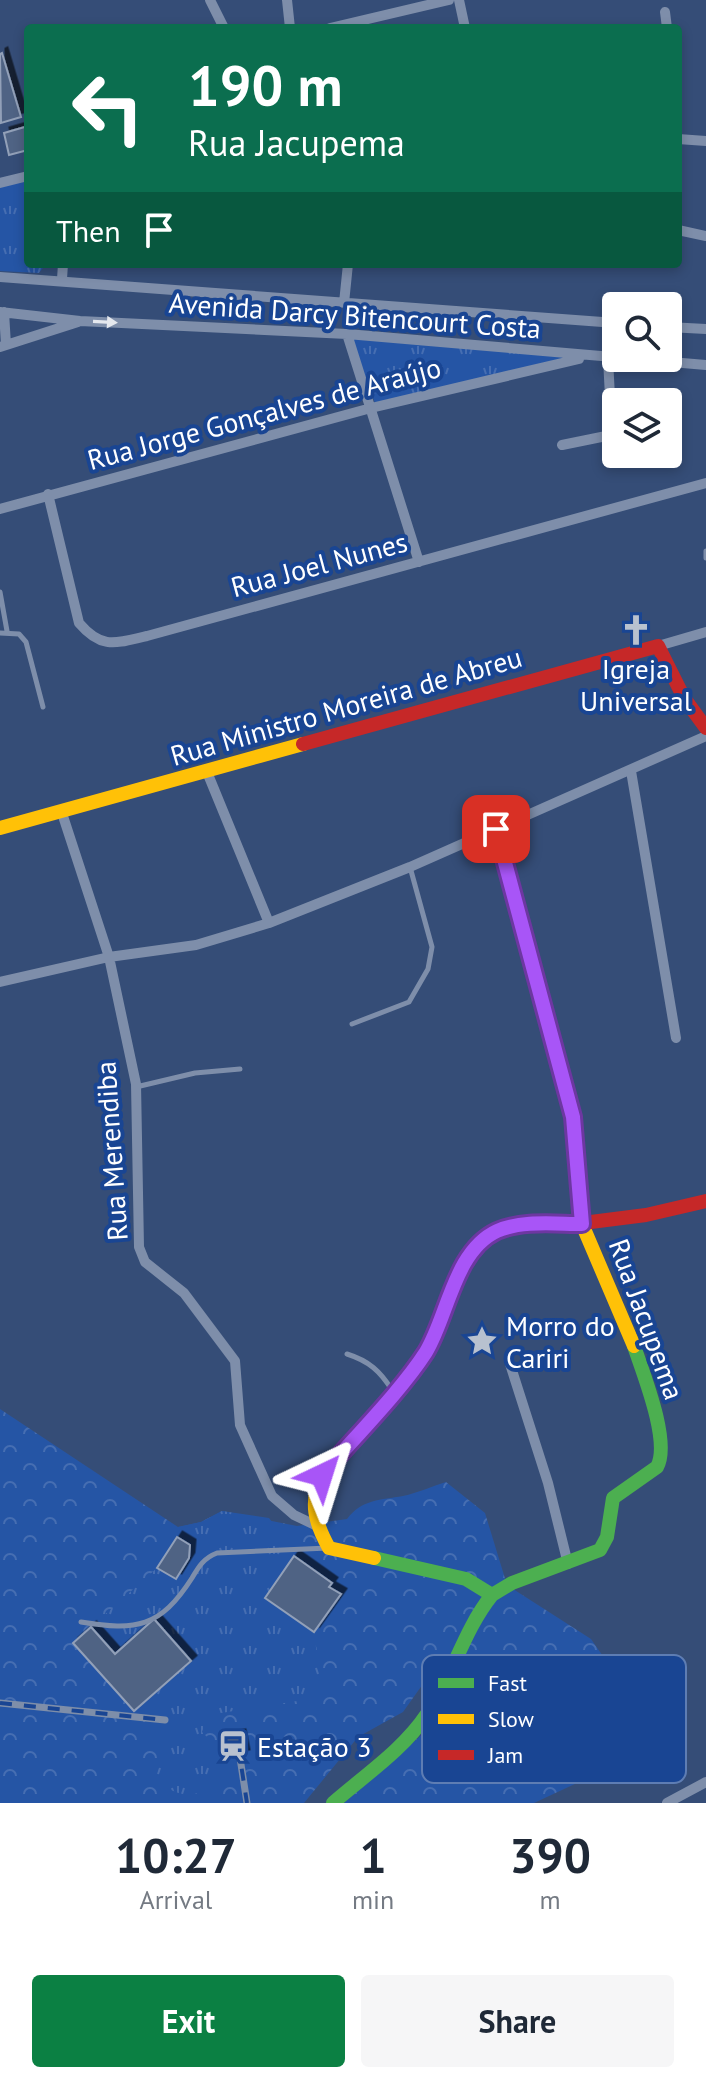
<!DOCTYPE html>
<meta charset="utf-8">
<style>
:root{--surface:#fff;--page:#f6f6f7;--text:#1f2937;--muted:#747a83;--accent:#0b8043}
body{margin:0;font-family:"PT Sans",sans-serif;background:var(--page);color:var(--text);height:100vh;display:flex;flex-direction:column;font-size:30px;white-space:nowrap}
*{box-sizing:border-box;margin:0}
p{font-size:26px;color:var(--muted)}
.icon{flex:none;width:44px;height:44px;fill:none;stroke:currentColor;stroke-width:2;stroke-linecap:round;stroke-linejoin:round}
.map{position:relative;height:1803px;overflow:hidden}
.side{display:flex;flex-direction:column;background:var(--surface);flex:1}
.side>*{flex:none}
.hud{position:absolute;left:24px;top:24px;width:658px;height:244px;border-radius:8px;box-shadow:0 4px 12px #0003;background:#0b6e4f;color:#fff;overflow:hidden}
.buttons{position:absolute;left:602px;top:292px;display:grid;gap:16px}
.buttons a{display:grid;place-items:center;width:80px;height:80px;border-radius:8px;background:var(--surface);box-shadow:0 4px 12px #0003;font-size:40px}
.pin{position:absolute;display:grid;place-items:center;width:68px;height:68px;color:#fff;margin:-34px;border-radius:16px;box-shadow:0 4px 12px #0006}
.me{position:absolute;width:88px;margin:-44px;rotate:41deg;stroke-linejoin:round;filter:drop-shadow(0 0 6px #0008)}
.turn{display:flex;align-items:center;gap:28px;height:168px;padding:0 32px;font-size:36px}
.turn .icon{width:104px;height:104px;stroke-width:2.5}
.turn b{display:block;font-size:56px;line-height:68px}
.then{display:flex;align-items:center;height:76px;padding:0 32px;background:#0003;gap:16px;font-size:30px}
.eta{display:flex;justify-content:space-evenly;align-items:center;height:136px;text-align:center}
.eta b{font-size:48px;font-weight:600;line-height:56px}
.action{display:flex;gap:16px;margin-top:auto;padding:16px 32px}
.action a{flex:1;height:92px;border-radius:8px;background:var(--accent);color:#fff;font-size:32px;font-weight:600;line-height:92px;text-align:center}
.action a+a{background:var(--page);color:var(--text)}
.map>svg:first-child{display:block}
</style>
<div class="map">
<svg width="706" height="1803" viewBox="0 0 706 1803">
<defs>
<pattern id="forest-crowns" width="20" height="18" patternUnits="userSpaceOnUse" patternTransform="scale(2)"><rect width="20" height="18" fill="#2555a5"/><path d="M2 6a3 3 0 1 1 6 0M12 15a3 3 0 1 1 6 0" fill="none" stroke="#466eb2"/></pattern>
<pattern id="park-tufts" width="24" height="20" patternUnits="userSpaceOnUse" patternTransform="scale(2)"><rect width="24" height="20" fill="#2555a5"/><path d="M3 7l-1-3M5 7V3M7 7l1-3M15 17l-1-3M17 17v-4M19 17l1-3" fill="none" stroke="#466eb2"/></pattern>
<filter id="shadow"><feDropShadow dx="5.5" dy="-5.5" stdDeviation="0" flood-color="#0009"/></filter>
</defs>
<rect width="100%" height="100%" fill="#354d77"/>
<path fill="url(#forest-crowns)" d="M0,1409L178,1527L201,1522L222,1511L297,1526L347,1519C362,1499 381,1500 403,1496C418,1493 432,1486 446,1482L485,1513L507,1585L591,1639L663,1743L534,1803H344L442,1717L459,1686L440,1660L403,1712L358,1737L304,1803H0Z"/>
<path fill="url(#park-tufts)" d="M28,177V264H46L39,273L0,271V186Z
M350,338L574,358L375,403Z
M222,1511L269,1518L303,1562L335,1584V1590L341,1594L314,1633L323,1697L208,1715L202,1732L228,1758L229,1776C197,1796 188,1803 156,1781L164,1720L134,1711L73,1643L157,1568L178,1527L201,1522Z"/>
<path fill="#506384" stroke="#92a0b8" stroke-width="2" filter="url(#shadow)" d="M2,53L21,117L1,123L0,54Z
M28,126V150L9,155L4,133Z
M177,1537L190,1545L189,1558L176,1579L157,1568Z
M294,1556L332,1583L329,1587L341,1594L314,1632L265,1598Z
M154,1619L191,1661L134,1711L73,1643L91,1627L115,1654Z
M240,1735L244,1755L226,1758L222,1738Z"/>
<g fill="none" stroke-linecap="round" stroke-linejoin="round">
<path stroke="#7e8eaa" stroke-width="5" d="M706,551V558
M0,592L7,631
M0,633L19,634L26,642L43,707
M352,1024L409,1002L428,969L432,947L410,867
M136,1087L195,1073L240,1069
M347,1354C369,1361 380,1371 392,1390
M81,1622C136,1631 160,1628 192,1578C199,1566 204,1558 217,1553L328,1548"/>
<path stroke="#7e8eaa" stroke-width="10" d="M210,0L224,28
M287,0L290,28
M459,0L465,28
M665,12L667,28
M330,28L449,0
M678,139L706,141
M0,183L28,176
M678,230L706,236
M0,277L616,323
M62,279L63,264
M344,303L348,264
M0,312L80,321L347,334L706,365
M4,312L6,345
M668,327L706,329
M347,334L419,562
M0,347L78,322
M608,359L612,434
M562,445L616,434
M48,494L79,623C102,650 116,643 147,636L706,483
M0,509L371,408L579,359
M658,646L706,632
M631,771L676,1038
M207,772L269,923
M61,810L109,957L136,1084L139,1247L145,1262L184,1293L235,1361L240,1425L272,1496L294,1515L315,1525
M0,982L109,957L196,945L269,923L410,867L706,736
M510,1364L548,1483L568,1564
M667,1803L706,1782"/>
<path stroke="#4caf50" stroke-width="14" d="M492,1595L512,1583L600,1550L607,1537L613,1498L657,1467C671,1442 643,1373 634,1346
M333,1803C365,1775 403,1750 427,1714C453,1676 463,1631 492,1595L466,1579L374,1558"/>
<path stroke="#ffc107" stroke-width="14" d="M0,828L303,744
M541,996L573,1117L582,1224L634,1346
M374,1558L329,1548C315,1523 309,1502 322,1475C365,1427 416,1379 441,1319C454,1288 464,1249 496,1232C519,1219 549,1224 575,1224"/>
<path stroke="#c62828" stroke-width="14" d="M303,744L658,646L684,698L706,728
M496,829L541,996
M575,1224L646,1215L706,1201"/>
<defs>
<path id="rail" d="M0,1703L165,1720
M238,1745L247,1803"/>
</defs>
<use href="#rail" stroke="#7e8ea9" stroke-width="7"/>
<use href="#rail" stroke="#194593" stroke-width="4" stroke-dasharray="12" stroke-linecap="butt"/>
</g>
<defs><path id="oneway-solid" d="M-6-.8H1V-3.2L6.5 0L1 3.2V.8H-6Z" transform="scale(2)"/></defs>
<use fill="#e5e8ee" href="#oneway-solid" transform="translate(105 322) rotate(3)"/>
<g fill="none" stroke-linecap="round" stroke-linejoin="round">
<defs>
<path id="route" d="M322,1475C353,1439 401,1391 426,1352C448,1316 454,1251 497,1231C522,1220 555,1224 582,1224L573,1117L496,829"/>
</defs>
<use href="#route" stroke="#6d37a1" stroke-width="20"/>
<use href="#route" stroke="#a855f7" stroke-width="14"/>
</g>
<defs>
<symbol id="church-bare" viewBox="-9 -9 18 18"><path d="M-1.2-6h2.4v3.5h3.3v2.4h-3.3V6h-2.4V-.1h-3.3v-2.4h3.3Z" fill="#b8c1cf" stroke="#194593" stroke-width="2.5" paint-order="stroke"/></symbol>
<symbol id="sight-bare" viewBox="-9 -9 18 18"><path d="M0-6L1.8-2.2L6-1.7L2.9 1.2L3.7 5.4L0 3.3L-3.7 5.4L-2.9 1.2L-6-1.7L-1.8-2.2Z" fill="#b8c1cf" stroke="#194593" stroke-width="2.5" paint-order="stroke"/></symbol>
<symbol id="station-bare" viewBox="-9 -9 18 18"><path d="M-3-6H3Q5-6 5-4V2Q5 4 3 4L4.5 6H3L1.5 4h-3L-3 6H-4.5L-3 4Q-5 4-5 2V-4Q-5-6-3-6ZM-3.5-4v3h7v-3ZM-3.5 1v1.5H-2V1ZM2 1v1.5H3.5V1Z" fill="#b8c1cf" stroke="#194593" stroke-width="2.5" paint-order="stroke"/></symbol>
</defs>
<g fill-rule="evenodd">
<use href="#church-bare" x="614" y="608" width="44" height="44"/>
<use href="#sight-bare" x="460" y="1319" width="44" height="44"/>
<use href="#station-bare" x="211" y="1724" width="44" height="44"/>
</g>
<g text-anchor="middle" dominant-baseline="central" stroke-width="8" stroke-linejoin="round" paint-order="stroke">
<g font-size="28" fill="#fff" stroke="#194593">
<text transform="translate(355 315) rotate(4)">Avenida Darcy Bitencourt Costa</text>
<text transform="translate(264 413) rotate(-15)">Rua Jorge Gonçalves de Araújo</text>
<text transform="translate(319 564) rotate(-15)">Rua Joel Nunes</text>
<text transform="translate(346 706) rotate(-16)">Rua Ministro Moreira de Abreu</text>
<text transform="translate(111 1151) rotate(-94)">Rua Merendiba</text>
<text transform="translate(647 1319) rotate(70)">Rua Jacupema</text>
</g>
<g font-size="28" fill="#fff" stroke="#194593" text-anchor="start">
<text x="636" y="668" text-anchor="middle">Igreja<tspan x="636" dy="32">Universal</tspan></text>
<text x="506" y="1325">Morro do<tspan x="506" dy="32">Cariri</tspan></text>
<text x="257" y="1746">Estação 3</text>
</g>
</g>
<rect x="422" y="1655" width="264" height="128" rx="12" fill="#194593" stroke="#5e7db3" stroke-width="2"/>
<rect x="438" y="1678" width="36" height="10" fill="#4caf50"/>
<rect x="438" y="1714" width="36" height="10" fill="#ffc107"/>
<rect x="438" y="1750" width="36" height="10" fill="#c62828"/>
<g font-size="22" fill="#fff">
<text x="488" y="1691">Fast</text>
<text x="488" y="1727">Slow</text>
<text x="488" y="1763">Jam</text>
</g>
</svg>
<div class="buttons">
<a><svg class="icon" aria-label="search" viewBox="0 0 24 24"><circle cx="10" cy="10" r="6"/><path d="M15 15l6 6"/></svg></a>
<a><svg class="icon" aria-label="layers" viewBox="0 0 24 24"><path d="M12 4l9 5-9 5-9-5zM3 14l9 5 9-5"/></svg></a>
</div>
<div class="pin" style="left:496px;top:829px;background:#d93025"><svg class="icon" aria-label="arrive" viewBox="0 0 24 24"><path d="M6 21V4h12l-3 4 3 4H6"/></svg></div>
<svg class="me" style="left:322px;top:1475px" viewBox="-20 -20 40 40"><path d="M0-17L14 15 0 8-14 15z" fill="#a855f7" stroke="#fff" stroke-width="4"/></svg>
<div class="hud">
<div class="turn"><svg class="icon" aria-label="left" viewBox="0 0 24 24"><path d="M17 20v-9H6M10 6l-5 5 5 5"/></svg><div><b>190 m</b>Rua Jacupema</div></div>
<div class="then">Then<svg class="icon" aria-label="arrive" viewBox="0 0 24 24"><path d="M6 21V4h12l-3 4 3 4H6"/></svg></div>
</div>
</div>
<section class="side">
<div class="eta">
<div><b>10:27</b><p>Arrival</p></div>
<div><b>1</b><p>min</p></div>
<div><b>390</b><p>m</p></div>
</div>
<div class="action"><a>Exit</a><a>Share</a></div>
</section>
